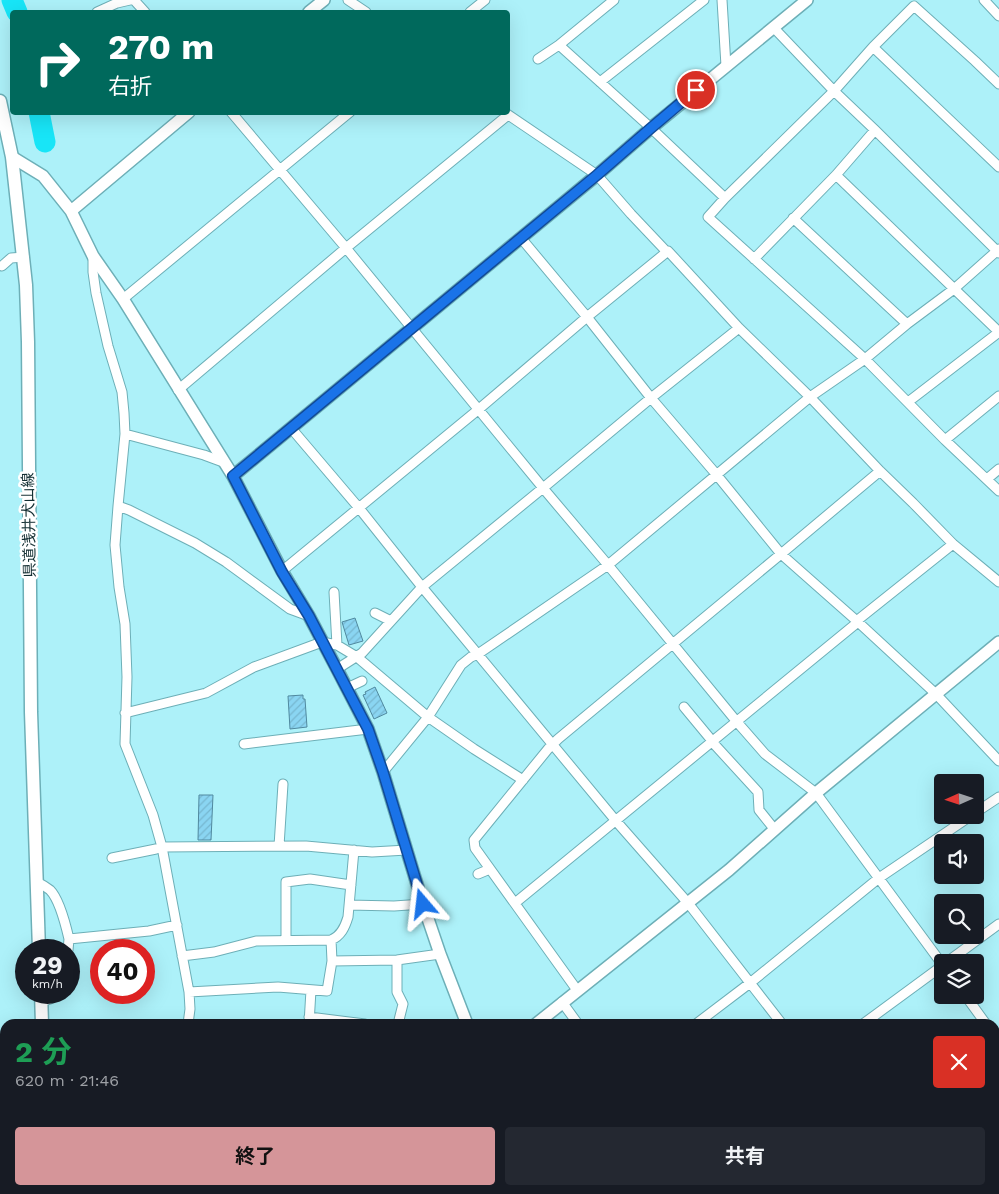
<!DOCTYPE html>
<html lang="ja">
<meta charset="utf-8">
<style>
:root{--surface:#171b24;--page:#242831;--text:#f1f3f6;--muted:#9ea1a6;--accent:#d59599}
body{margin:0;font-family:"Work Sans","Noto Sans JP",sans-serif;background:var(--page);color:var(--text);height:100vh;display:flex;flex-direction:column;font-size:19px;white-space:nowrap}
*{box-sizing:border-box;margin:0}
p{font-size:16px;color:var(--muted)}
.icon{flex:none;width:28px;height:28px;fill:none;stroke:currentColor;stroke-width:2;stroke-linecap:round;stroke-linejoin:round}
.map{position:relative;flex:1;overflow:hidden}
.drawer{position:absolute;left:0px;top:1019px;width:1000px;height:176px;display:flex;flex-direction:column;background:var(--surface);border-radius:15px 15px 0 0;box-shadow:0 5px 20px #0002}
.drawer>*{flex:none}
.guide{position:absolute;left:10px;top:10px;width:500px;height:105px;border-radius:5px;box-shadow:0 5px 20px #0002;background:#00695c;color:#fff;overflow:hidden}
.needle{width:32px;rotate:267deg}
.buttons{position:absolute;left:934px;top:774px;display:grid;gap:10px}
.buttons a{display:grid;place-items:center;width:50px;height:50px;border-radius:5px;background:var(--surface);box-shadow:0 5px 20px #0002;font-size:25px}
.speed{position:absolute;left:15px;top:939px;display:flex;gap:10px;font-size:25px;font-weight:700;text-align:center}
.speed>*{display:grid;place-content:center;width:65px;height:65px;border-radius:50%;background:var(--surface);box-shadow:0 5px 20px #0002;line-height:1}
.speed small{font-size:12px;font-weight:400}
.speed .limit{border:8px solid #d22;background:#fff;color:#111}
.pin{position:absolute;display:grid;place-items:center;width:42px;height:42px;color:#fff;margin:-21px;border:2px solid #fff;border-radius:50%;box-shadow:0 1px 5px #0007}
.me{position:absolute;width:55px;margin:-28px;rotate:343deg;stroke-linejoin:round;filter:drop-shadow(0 0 4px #0008)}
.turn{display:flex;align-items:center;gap:18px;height:105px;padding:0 15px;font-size:22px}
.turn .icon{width:65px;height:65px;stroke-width:2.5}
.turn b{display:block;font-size:35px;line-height:42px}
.round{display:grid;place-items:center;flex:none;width:52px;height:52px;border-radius:5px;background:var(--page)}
.head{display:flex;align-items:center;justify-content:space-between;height:85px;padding:0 15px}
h1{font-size:30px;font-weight:700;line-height:38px;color:#1e9e55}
.action{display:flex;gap:10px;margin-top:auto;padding:10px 15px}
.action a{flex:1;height:58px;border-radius:5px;background:var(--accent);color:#111;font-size:20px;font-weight:700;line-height:58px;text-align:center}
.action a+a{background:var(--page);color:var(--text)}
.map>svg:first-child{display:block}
</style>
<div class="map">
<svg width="999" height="1194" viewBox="0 0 999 1194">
<defs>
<pattern id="building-hatch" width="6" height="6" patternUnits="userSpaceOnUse" patternTransform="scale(1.25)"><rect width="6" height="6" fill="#8ad5f2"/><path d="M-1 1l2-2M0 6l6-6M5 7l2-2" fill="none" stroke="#76b7d0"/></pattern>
</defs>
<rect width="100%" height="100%" fill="#adf1f9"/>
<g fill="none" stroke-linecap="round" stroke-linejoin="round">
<path stroke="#18e5f7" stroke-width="21" d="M12,0L17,12
M39,112L45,142"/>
</g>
<path fill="url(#building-hatch)" stroke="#50899f" d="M355,618L363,641L349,645L342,622Z
M375,687L387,713L374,719L363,695L366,694L365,692Z
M303,695V699H305L307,727L290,729L288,696Z
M199,795H213L211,840H198Z"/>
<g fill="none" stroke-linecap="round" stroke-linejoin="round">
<defs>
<path id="minor" d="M134,0L145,12
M348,0L366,12
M722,0L726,66
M984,0L999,16
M97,12L117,3L130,0
M470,12L485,0
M773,27L834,91L875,130L999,253
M559,45L651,128L725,198
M873,47L999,167
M538,59L559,45L614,0
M600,82L704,0
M999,84L975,61L914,6L873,47L834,91L725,198L708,217L865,359L945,440L999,491
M231,112L346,248L543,488L608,565L737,722L765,754L816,793L942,964
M504,112L597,175L631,214L666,251H668L739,328L810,397L880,471L913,503L953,544L999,582
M836,175L999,332L908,402
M793,218L907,324
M521,238L587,317L651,398L716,474L781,554L858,622L936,694L999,761
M93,256V272L96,293L108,346L122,392L124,413L125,434L118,506L115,545L119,587L125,624L127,677L125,744L153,815L162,847L189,992L190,1009L188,1024
M754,259L836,175L875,130
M2,266L11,258L24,257
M123,299L350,112
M178,390L346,248L508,115
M291,428L359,508L422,587L616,821L688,903L782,1024
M125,434L204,455L223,462
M945,440L999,396
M987,479L999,469
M118,506L129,510L195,543L226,562L290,609L309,616
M282,571L479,409L587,317L668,251
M334,592L337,645
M375,613L391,621
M337,669L362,653L422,587L543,488L651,398L739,328
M347,688L362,681
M684,707L713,742L715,745L758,792L759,810L775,830
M125,713L206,693L254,667L322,642L337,645L357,657L428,717L474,749L523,780
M244,744L368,729
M383,772L428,717L461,665L471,657L478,654L608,565L810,397L865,359L907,324L954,289L999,249
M975,813L999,797
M279,846L283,784
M112,858L156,849L162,847L306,846L372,852L407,850
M478,874L490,869
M37,882C41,884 46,887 50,890C59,899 66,926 69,939
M515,903L858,622L859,619L953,544
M349,905L394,906L423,904
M286,940V882L310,879L351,885
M68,950L69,939L149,931L177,925
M182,956L214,952L256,941L331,940C341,936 345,927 348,917L354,850
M397,960V992L403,1004L398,1024
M332,961L397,960L440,954
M947,962L999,924
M577,990L475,848L474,840L548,749L558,739L781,554L880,471
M189,992L278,987L327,991L332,961L331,940
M965,995L986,1024
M41,1002L50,999L55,992
M562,1002L578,1024
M309,1017L365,1024
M309,1024L311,990
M696,1024L750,983L879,878L972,815
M863,1024L942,966
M995,1036L999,1041
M995,1183L999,1180
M185,1190L187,1194
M397,1190V1194
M607,1190L608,1194
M700,1190L703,1194
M906,1190L909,1194
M636,1194L642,1190
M808,1194L813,1190
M980,1194L985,1190"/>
<path id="tertiary" d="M309,12L324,0
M12,157L43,176L71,211L93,256L123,299L233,476L282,571L309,616L337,669L368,729L383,772L423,904L440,954L467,1024
M71,211L189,112
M233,476L597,175L651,128L807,0
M536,1024L729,870L816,793L999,642
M499,1190L500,1194"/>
<path id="secondary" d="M0,101L12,157L26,285L28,342L31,712L39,950
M41,992L42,1024
M46,1190V1194"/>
</defs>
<use href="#minor" stroke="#6dafb7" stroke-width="11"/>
<use href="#tertiary" stroke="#6dafb7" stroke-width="14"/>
<use href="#secondary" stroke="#6dafb7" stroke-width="15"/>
<use href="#minor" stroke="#fff" stroke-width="9"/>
<use href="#tertiary" stroke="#fff" stroke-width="11"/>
<use href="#secondary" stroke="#fff" stroke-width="12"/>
</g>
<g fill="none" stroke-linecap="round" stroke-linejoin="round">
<defs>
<path id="route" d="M423,904L383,772L368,729L309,616L282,572L233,476L597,175L651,128L696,90"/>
</defs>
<use href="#route" stroke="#114b97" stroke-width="12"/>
<use href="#route" stroke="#1a73e8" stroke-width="9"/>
</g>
<g text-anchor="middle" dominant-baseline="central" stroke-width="5" stroke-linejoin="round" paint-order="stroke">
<g font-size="15" fill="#132e32" stroke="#fff">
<text transform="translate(29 525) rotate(-91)">県道浅井犬山線</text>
</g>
</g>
</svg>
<div class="buttons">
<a><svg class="needle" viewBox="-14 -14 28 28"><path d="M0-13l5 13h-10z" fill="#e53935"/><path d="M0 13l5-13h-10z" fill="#9ea1a6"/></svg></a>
<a><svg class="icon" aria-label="sound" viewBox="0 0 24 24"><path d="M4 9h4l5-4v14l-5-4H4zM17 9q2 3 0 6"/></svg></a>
<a><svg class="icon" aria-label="search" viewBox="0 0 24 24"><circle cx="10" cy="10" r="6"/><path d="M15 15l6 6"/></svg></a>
<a><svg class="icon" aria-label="layers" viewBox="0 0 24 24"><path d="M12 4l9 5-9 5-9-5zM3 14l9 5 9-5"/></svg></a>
</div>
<div class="speed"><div>29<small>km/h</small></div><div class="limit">40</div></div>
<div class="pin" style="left:696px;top:90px;background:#d93025"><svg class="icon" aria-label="arrive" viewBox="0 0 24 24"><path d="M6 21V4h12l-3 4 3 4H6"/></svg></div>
<svg class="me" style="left:423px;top:904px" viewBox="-20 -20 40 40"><path d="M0-17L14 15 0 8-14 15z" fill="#1a73e8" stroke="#fff" stroke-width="4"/></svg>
<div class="guide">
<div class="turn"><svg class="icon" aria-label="right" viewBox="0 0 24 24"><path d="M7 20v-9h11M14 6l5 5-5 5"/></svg><div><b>270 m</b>右折</div></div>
</div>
<section class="drawer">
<div class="head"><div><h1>2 分</h1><p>620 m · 21:46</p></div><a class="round" style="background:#d93025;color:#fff"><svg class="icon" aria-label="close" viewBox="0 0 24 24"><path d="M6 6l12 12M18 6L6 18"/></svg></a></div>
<div class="action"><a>終了</a><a>共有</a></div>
</section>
</div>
